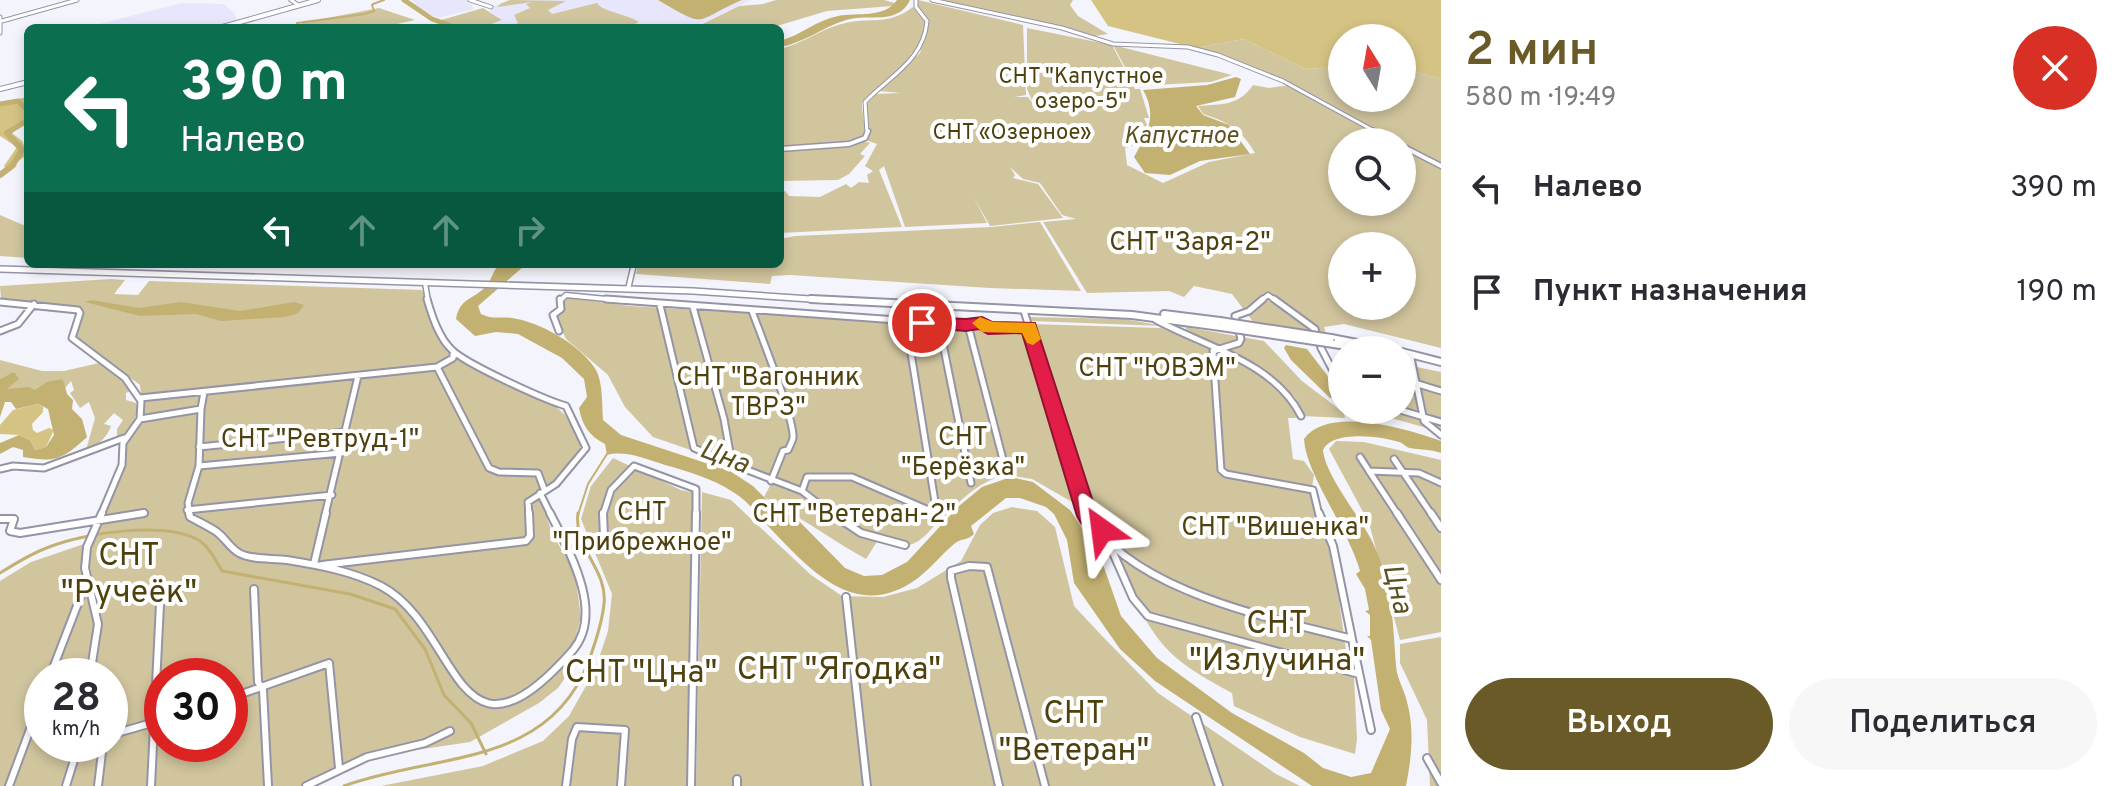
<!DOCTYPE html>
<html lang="ru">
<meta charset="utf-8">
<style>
:root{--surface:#fff;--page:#f7f7f7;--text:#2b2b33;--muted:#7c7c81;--accent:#695a27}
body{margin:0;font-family:Overpass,sans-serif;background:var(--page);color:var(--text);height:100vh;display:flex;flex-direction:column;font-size:30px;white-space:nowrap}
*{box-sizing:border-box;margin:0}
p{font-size:26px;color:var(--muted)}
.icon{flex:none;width:44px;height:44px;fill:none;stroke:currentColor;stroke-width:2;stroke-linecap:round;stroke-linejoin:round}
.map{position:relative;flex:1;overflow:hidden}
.panel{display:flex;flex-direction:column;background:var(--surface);width:680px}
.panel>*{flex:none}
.hud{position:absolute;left:24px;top:24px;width:760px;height:244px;border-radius:12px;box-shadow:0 4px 12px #0003;background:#0b6e4f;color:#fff;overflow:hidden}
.needle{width:52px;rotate:349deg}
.buttons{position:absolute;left:1328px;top:24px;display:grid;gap:16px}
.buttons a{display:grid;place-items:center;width:88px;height:88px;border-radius:50%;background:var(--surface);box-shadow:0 4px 12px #0003;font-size:40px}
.speed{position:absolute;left:24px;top:658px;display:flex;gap:16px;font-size:40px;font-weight:700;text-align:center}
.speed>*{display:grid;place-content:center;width:104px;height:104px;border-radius:50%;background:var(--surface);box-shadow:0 4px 12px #0003;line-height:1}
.speed small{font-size:20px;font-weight:400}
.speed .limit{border:12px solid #d22;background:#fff;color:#111}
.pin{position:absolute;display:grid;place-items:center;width:68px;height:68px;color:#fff;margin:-34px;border:4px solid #fff;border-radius:50%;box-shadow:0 2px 8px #0007}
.me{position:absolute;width:88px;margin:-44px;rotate:329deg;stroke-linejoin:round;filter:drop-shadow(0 0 6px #0008)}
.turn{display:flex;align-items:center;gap:28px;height:168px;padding:0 24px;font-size:36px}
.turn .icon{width:104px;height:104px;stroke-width:2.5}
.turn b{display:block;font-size:56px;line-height:68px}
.lanes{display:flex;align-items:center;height:76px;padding:0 24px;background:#0003;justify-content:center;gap:40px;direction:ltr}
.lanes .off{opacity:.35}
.round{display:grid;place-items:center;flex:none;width:84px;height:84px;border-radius:42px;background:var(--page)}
.headline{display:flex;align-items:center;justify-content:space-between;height:136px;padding:0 24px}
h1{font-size:48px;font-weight:600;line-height:60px;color:var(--accent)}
.button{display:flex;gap:16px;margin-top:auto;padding:16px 24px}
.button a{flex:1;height:92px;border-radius:48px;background:var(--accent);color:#fff;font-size:32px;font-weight:600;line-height:92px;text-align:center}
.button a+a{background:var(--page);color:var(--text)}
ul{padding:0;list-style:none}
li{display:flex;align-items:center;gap:24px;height:104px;padding:0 24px}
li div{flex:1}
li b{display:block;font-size:30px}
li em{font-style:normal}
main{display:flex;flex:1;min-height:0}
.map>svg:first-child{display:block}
</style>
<main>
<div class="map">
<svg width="1441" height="786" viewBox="0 0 1441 786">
<rect width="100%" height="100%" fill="#f4f4fc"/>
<path fill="#e7e6fd" d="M412,0H467L474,9L438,18L420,9Z
M510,0H751L691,28L485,26L502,20L490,11L492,7Z
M182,3L224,4L235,14L237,21L212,28L87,27Z"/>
<path fill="#d1c59e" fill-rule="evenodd" d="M510,0L566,1L548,10L552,14L597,3C602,12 625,13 639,22L626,28H509L518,23L514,15L530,8L526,4L532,2L497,7L502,3L492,7Z
M776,0H884L895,3L893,6L827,11L770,28H694L739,6L763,4Z
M918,0L1023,25L1026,95L1014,97H1028L1034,105L1027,89V28L1112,45L1135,89H1140L1149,118H1144L1147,125L1139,137L1142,143L1125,148L1127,165L1163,183L1209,162L1255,153C1241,129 1228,122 1203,114L1198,106C1222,104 1239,106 1253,85L1269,88L1291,85L1254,67L1196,48L1244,39L1305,69L1342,67V98H1402V68L1441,79V348L1344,324L1324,327L1326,334L1254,323L1232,294L1194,286L1184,297L1169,291L1087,293L1043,222L1076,219L1062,215L1040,183L1023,179L1010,167L1015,175L1013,178L1038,184L1063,218L990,226L973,196L987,223L905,227L884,166L879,170L902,227L780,233V192L785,191L789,196L820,197L846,184L851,188L859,182L869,183L867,175L873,171L865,166L877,144L866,140L870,133L866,105L876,94L901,93L879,91L920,53L929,23L916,6ZM1342,142H1402V202H1342ZM1342,246H1402V306H1342Z
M937,0H1073L1070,5L1078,16L1108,34L1095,36Z
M913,7L925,21L924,34L916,53H910L915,55L862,102C861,112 866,123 864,133C861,149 794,145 780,147V49C801,44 818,31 838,25C869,15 885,28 913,7Z
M379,8L415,20L379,28H308L301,23Z
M483,8L502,20L486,26L487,28H455L434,22Z
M1113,45L1232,75L1211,82L1135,86Z
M864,141L870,143L860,154L865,156L849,174L838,180L780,181V150L849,147Z
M0,215L28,227V258L0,256Z
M1040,222L1081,291L990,288L790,275L772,276L770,284L636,274L638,264H780V239L795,236L991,227Z
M111,279L125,280L114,294L138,295L149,281L422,290L452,359L461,355L551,402L565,415L581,445C576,467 557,484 539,496L553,535L575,573L581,617L565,678L558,688L539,703L470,742L376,756L303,786H71L82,747L110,744V737L162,723V744H230V700L332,662L264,685L260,681L252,588L256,685L230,694V676H162V718L156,720L161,600L158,602L152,719L110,732V676H94L102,619L90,567L89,548L125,464V447L143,415L140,385L76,338L83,310L1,299L0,286Z
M562,297L630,306L903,322L934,508L851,475L802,477L852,478L941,517C922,542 910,554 878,540L866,559C830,539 799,516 764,497L776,474H760L653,437L625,407L608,375L566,339L554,314L562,313Z
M1029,317L1124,319L1163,326L1031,321Z
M909,323L968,327L1004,475C979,482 963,498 945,516L939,514Z
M1031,324L1161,328L1256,370L1220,347L1186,333V327L1264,341L1302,381L1344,413L1345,418L1302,416C1300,402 1293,388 1276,389L1296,405L1298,418H1288L1293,459L1304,461L1314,475L1312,487L1227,474L1223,470L1215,369L1210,368L1218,474L1309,491L1318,519L1323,522L1336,577L1349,673L1354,676L1357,739L1355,754L1300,737L1234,706L1232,693C1212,682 1183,667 1166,648C1140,620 1126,577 1110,543C1139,570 1170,594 1210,602C1170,582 1122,564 1101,523L1093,521Z
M971,327L988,330L1026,329L1079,502H1072L1032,479L1007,475Z
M0,360L42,371H64L99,363L120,379L130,391L126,393V400L136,403C139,416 131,434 117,436V429L123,420L114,413L104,424L111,426C107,438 97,446 86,450L95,418L89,402L80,408L70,393L74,390L71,381L65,388L63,379L35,390L6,389L16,381L11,373L0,379Z
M1402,364L1441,372V432L1373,413V417L1351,410H1402Z
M1336,441L1364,442L1441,460V632L1400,640L1369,523L1329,449Z
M613,458L681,490L695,493L688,786H381L483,766L543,741L569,716L595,670L608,631L612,594L581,519L591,486Z
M702,492L731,500L811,575L842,596L883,597L917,588L961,561L980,525L993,513L1012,507L1037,511L1055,527L1074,606L1105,639L1158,693L1276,774L1300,786H1047L988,567H983L1041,786H871L865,744V786H696Z
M84,544L82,570L94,619L87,676H42V744H74L63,786H0V581L31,562Z
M1441,637V786H1430L1427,720L1400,663V644Z"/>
<path fill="#d5c383" d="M1091,0H1441V79L1402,68V38H1342V67L1305,69L1244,39L1196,48L1108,26Z
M28,97V121L12,133L22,141L28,154L17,162L16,167L6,170L4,166L17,147L0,136V102Z
M38,404L43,407V412L32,424L33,430L37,433L49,428L54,430L46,447L35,450L30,440L19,435L0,434V425L13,410Z"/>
<path fill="#c3b172" d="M658,0H742C693,21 709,30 658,0Z
M897,0H910C898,26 868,13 846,20C823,27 804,43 780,47V41C801,35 817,20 838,16C858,12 884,19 897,0Z
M1236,77L1241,79L1235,97L1196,106L1203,115L1229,125L1250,154L1200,161L1170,175L1145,173L1134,157C1147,134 1158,116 1143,90L1207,85Z
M500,264L524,266L478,306L481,314C493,320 501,316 512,318C540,322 581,345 596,370C603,383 602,405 603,420L621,435L730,471L753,486L773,506L798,520L845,568L864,576L882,575L907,562L959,506L982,487L1011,477L1033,482L1070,510L1099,553L1121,616L1157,658L1232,713L1304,753L1323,768L1351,777L1371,773L1390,729L1381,710L1371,640L1367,636H1370V615L1365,611L1369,610L1365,589L1356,574L1360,571C1349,530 1306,475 1304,439C1328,405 1408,429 1441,441V453C1430,449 1421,450 1410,448C1407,448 1403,443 1399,442C1381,436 1332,430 1323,450C1325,475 1360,517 1372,541C1392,582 1393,622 1396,666C1397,677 1402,686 1405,695C1415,726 1412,755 1406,786H1312L1155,681L1120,649L1074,583L1067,540L1054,514L1046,507L1020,498H1006L971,526L974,534C967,541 960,538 954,544C941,555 931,568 918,578C856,624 809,569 768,526C758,515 747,500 733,492C711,478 690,472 665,465C646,459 625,450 607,455L605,444C589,436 582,425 579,408L587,397L584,379L562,358L518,334L496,332L475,336L456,319C460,297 474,300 486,286C493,278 492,271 500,264Z
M91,300L139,308L181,302L240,311L294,302L304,305L298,313L286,317L221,321L196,314L140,316L85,302Z
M1286,345L1307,349L1327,375L1336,398H1330L1291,360L1284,348Z
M11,373H15L19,379L7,389L29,387L35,390L47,382L63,379L67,394L73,400L72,409L82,419L87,437C63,459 56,463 23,457V450L13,447L0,454V443L19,435L30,440L35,450L46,447L54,435L48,409L38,404L16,409L11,402H5L0,417V379Z"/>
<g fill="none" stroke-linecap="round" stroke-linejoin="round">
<path stroke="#c3b172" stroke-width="2" d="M373,4L384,0
M297,23L365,14L374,11L372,5
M292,28L294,25
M578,515L588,484L607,454"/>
<path stroke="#c3b172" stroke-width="3" d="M0,573C16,563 32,553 49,547C84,533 167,520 200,541C210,548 216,561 222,571L350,594L395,609L425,649L444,695L471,723L486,754
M344,786C434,753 547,768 588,663C595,644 602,624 604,604C608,569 573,549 578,513"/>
<path stroke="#c3b172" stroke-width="5" d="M404,0L432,19L457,28
M0,104L18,101L28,111
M7,133L28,120"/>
<path stroke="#c3b172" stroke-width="6" d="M0,175L12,166L22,150L7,133L10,131"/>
<defs>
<path id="minor-far3" d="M291,0L298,5
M470,0L491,7
M932,0L1062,28L1113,44L1188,47L1218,55L1283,81L1378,133
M0,17V33
M2,21L77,0
M867,133L865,102C890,76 924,60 927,21L916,7V0"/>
<path id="minor-far2" d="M1374,131L1394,142
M1402,146L1441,166
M780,149L849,144L865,138L868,131
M425,283L428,301
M628,289L634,264
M560,301L566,295L626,301
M1261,301L1268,295L1276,301"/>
<path id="minor-far1" d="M427,299C432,316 439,338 452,350C466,364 545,400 566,406L586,448L556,484L528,502L529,515
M606,299L966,325L982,323L988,328L1029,327
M1263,299L1249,311L1235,316L1241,339L1239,343L1213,351L1221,470L1226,474L1313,490L1319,515
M1274,299L1315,329L1321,348L1342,388
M0,302L78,310L80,313L72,338L125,378L141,401L140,419L123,443L122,465L101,515
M660,305L694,448L732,464
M693,307L724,419L732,464L802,491L807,477H852L933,512L936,508L906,322
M752,311C760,333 795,420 793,438C792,442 790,446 788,450L783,451L771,481
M1024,311L1087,515
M1156,320C1206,347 1274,362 1301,416
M939,324L971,483
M968,325L1007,475
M0,331L18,324L34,304
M559,331L553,315L561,309L560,299
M453,353V358L437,367L489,468L499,472L538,473L544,489
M1411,358L1424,421L1441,435
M1402,379L1441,391
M140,398L437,367
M1400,410L1441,422
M140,419L201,409L204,392
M199,447L346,432
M1360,457L1369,471
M1394,459L1432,515
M199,466L341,453
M0,469L13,466L44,468L124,438
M802,491L833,515
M540,493L551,515
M187,510L332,495
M132,515L144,513
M190,515L188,503L199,466L201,409
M325,515L358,376
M603,515L611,490L634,466L696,489V515
M1398,515L1369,471L1419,473L1441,483"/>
<path id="minor" d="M189,513L190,517C199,522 208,526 217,532C225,538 230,548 239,553C251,560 273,558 287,560C318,565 352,571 381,586C461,628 454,786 573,650C605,612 568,549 550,513
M603,513L604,537
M831,513L861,533L905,545
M1086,513C1130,592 1272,618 1352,639L1333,546L1319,513
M1397,513L1441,580
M1431,513L1441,528
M0,519H14L10,531L20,533L144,513
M1107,539L1133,598L1148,616L1359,674
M314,564L326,513
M322,565L526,541L530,536L529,513
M254,589L258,682L263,690L268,786
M846,597L867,786
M1352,639L1371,730
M50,676L87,580
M90,676L98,624L85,568L87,547L102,513
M230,698L329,663L339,768
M1196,717L1219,786
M110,735L162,720
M1427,758L1441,783
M737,779V786
M9,786L42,697
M66,786L79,744
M98,786L103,744
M151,786L160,604
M306,786L367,757L425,743L450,731
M566,786L572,739L577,727L625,730L621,786
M691,786L696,513
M999,786L951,578V571L969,566L987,567L1045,786"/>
<path id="major-far2" d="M219,28L318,0
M0,89L28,82"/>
<path id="major-far1" d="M0,269L693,291L840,301"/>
<path id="major" d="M811,299L1132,315L1221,327
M1164,314L1220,321
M1331,338L1393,350
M1334,344L1371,350
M1402,352L1441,362"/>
</defs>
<use href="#minor-far3" stroke="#9594a7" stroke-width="5"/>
<use href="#minor-far2" stroke="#9594a7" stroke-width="7"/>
<use href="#minor-far1" stroke="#9594a7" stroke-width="9"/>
<use href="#minor" stroke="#9594a7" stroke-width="10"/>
<use href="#major-far2" stroke="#9594a7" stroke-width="6"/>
<use href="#major-far1" stroke="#9594a7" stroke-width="8"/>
<use href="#major" stroke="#9594a7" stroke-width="10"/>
<use href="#minor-far3" stroke="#fff" stroke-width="3"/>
<use href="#minor-far2" stroke="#fff" stroke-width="4"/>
<use href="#minor-far1" stroke="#fff" stroke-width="5"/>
<use href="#minor" stroke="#fff" stroke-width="6"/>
<use href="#major-far2" stroke="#fff" stroke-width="4"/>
<use href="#major-far1" stroke="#fff" stroke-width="5"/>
<use href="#major" stroke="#fff" stroke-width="6"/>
<defs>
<path id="major-bridge" d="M1220,321L1331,338
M1221,327L1334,344"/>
</defs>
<use href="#major-bridge" stroke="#9594a7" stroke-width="10" stroke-linecap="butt"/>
<use href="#major-bridge" stroke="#fff" stroke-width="6"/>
</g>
<path fill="#e11d48" stroke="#92132f" stroke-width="2" d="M922,317L966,319L982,317L992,322L1035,323L1096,511L1112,530L1109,536C1095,541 1083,528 1077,516L1022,333L988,334L979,329L966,331L916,327L914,323Z"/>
<path fill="#f59e0b" d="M980,317L993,322L1035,323L1041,339L1033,345L1027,343L1022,333L982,332L972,323Z"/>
<g text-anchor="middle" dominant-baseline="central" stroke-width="8" stroke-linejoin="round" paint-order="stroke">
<g font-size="22" fill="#4e410e" stroke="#fff">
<text x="1081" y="77">СНТ "Капустное<tspan x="1081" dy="25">озеро-5"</tspan></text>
<text x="1012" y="133">СНТ «Озерное»</text>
</g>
<g font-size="24" font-style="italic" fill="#5e5121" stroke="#fff">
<text x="1181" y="137">Капустное</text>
</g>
<g font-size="26" fill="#4e410e" stroke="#fff">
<text x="1190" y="243">СНТ "Заря-2"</text>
<text x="1157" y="369">СНТ "ЮВЭМ"</text>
<text x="768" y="378">СНТ "Вагонник<tspan x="768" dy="30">ТВРЗ"</tspan></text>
<text x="963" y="438">СНТ<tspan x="963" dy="30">"Берёзка"</tspan></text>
<text x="320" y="440">СНТ "Ревтруд-1"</text>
<text x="642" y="513">СНТ<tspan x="642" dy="30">"Прибрежное"</tspan></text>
<text x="854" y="515">СНТ "Ветеран-2"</text>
<text x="1275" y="528">СНТ "Вишенка"</text>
</g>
<g font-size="28" font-style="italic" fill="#5e5121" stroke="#fff">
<text transform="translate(724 458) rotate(21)">Цна</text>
<text transform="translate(1396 589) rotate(76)">Цна</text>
</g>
<g font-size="32" fill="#4e410e" stroke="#fff">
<text x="129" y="557">СНТ<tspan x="129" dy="37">"Ручеёк"</tspan></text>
<text x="1277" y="625">СНТ<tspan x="1277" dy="37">"Излучина"</tspan></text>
<text x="839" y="671">СНТ "Ягодка"</text>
<text x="641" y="674">СНТ "Цна"</text>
<text x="1074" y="715">СНТ<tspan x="1074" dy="37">"Ветеран"</tspan></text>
</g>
</g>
</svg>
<div class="buttons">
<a><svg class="needle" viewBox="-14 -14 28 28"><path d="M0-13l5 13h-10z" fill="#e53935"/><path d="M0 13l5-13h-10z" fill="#7c7c81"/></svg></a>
<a><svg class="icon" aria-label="search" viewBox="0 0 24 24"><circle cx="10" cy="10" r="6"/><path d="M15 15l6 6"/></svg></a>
<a>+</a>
<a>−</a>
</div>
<div class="speed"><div>28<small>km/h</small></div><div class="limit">30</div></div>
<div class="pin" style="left:922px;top:323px;background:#d93025"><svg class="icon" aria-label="arrive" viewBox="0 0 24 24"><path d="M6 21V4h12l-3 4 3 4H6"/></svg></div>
<svg class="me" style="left:1102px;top:530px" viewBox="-20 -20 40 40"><path d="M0-17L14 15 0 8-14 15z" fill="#e11d48" stroke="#fff" stroke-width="4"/></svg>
<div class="hud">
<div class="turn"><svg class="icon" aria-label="left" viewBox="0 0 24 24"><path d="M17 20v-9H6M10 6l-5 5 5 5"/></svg><div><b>390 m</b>Налево</div></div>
<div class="lanes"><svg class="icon" aria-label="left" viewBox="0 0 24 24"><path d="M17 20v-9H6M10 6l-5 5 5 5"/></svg><svg class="icon off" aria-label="ahead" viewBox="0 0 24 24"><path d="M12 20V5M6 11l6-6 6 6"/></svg><svg class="icon off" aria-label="ahead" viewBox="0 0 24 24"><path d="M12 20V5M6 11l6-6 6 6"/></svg><svg class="icon off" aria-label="right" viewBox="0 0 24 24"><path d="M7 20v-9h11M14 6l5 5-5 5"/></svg></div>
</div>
</div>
<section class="panel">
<div class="headline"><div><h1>2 мин</h1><p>580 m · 19:49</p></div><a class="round" style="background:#d93025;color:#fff"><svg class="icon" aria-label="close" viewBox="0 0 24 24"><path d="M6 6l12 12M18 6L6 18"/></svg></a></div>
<ul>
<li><svg class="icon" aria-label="left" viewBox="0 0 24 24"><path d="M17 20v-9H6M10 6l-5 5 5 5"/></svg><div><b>Налево</b></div><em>390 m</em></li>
<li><svg class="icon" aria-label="arrive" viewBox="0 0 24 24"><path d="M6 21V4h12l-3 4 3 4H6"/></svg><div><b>Пункт назначения</b></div><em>190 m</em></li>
</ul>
<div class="button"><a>Выход</a><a>Поделиться</a></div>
</section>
</main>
